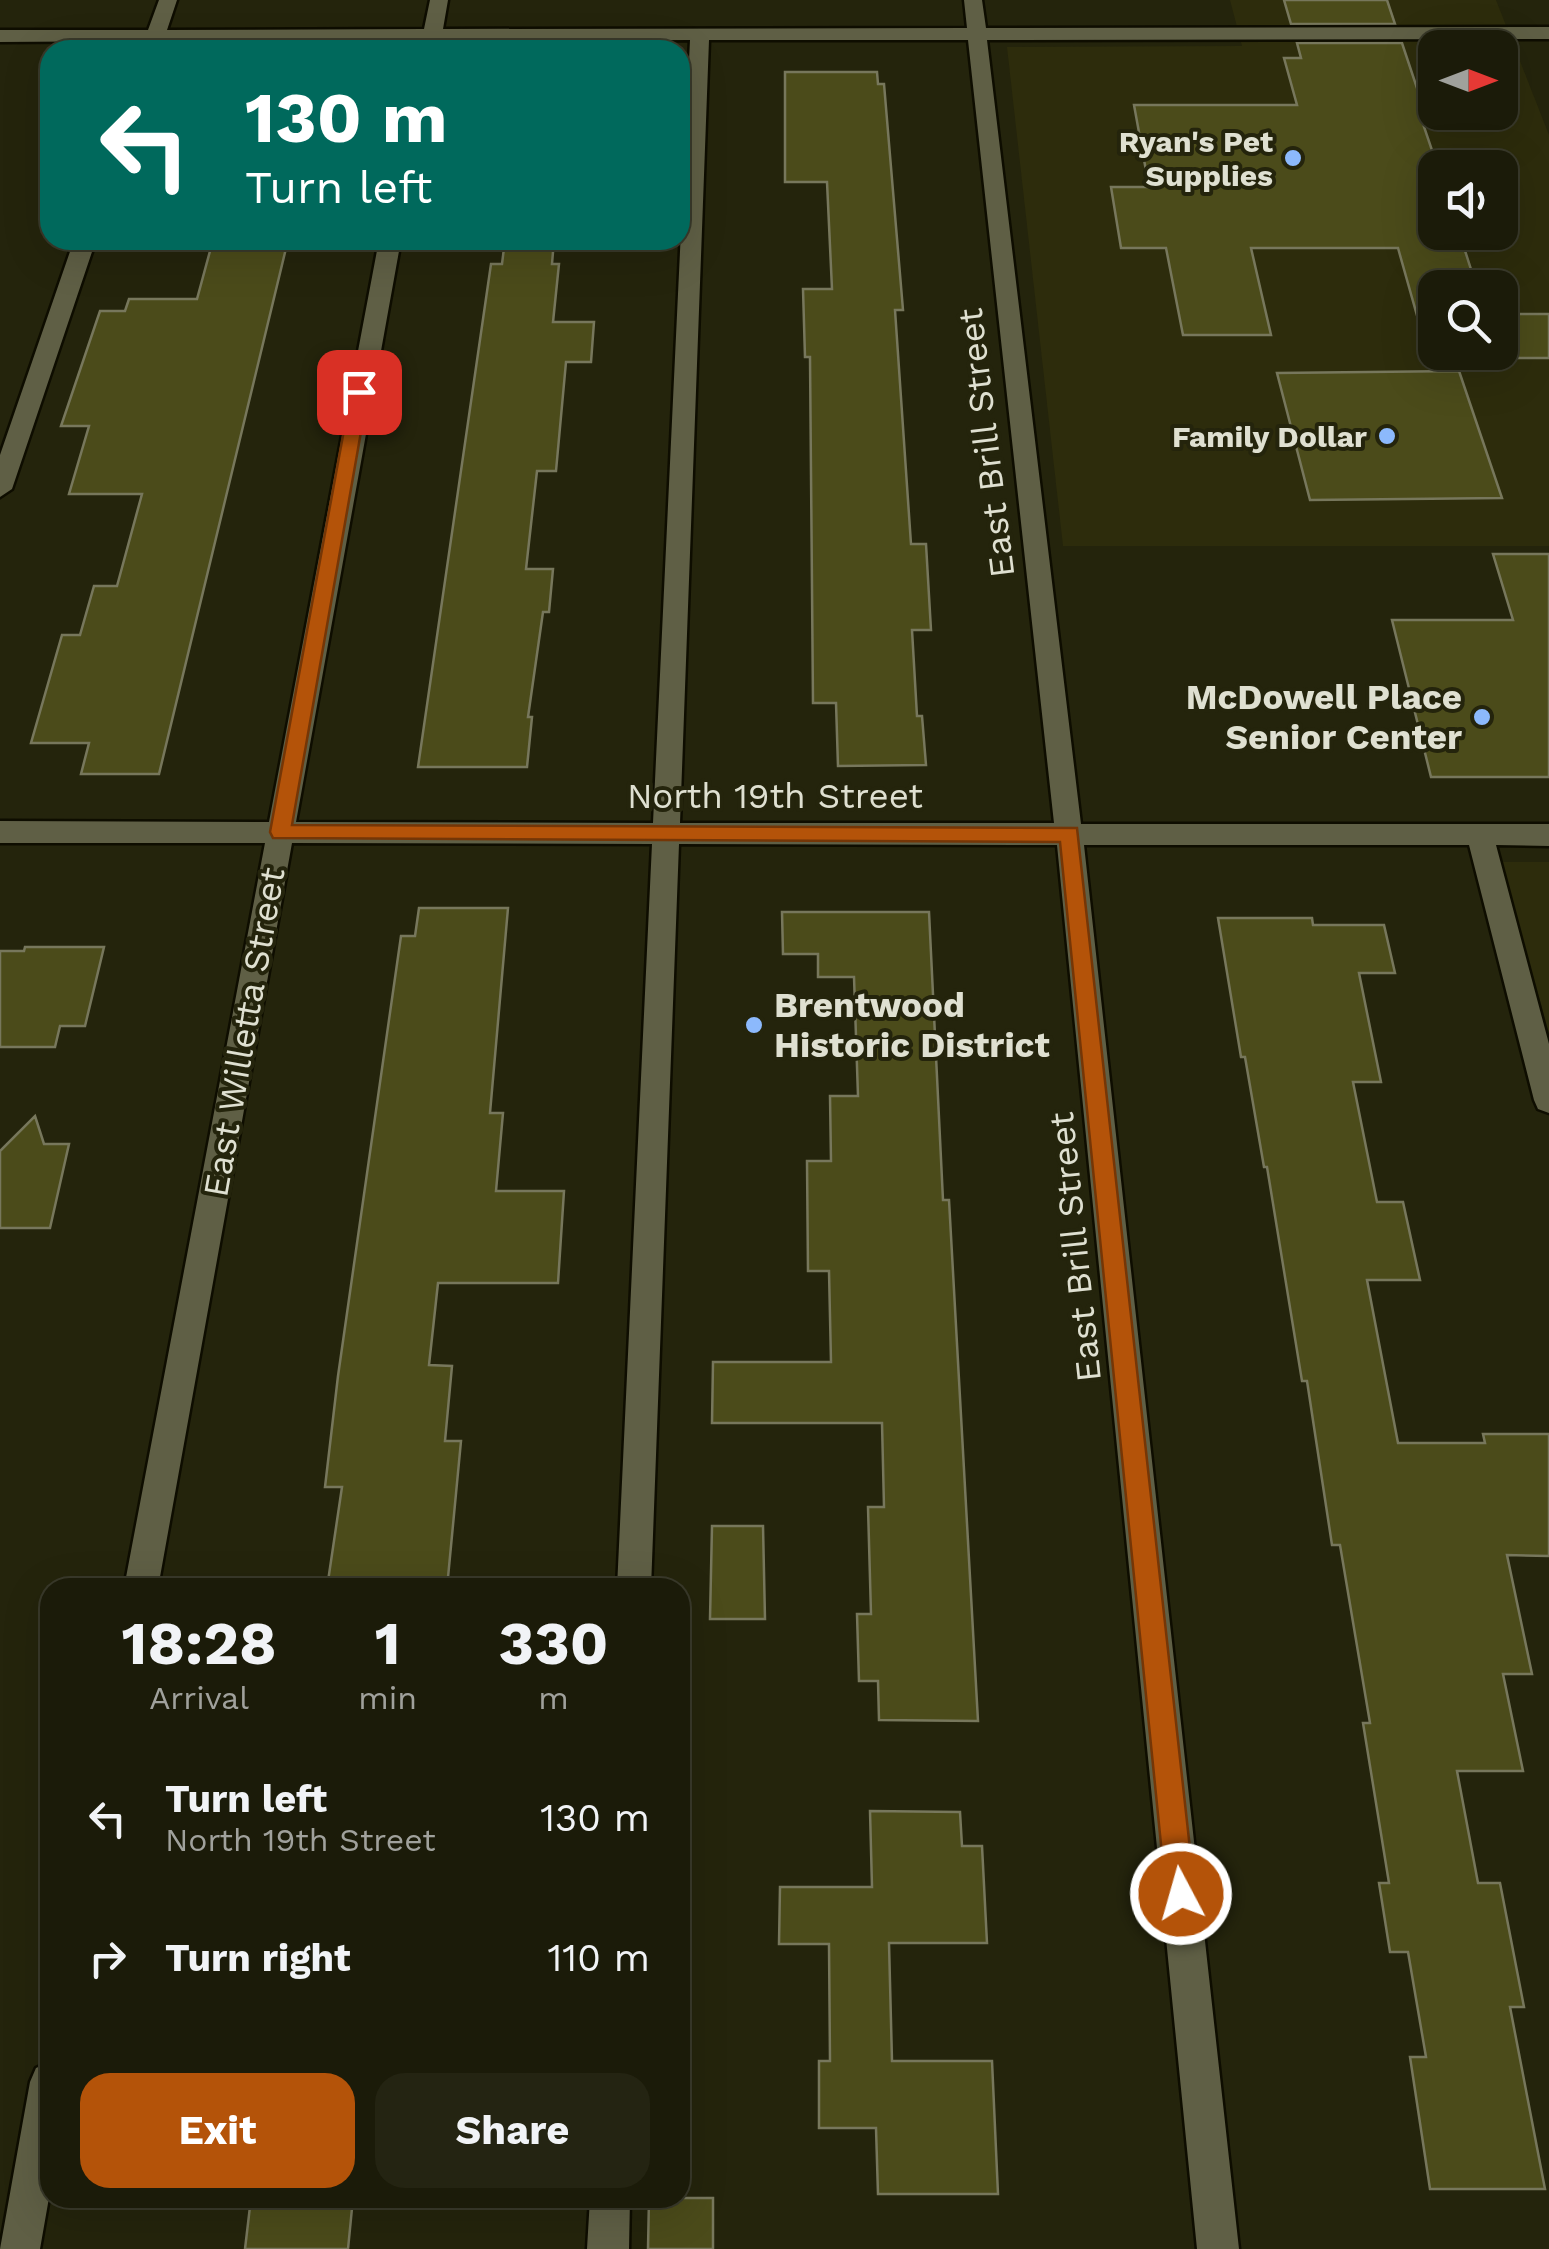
<!DOCTYPE html>
<style>
:root{--surface:#1b1b09;--page:#242412;--text:#f1f3f6;--muted:#a0a19c;--line:#39392a;--accent:#b45309}
body{margin:0;font-family:"Work Sans",sans-serif;background:var(--page);color:var(--text);height:100vh;display:flex;flex-direction:column;font-size:38px;white-space:nowrap}
*{box-sizing:border-box;margin:0}
p{font-size:32px;color:var(--muted)}
.icon{flex:none;width:55px;height:55px;fill:none;stroke:currentColor;stroke-width:2;stroke-linecap:round;stroke-linejoin:round}
.map{position:relative;flex:1;overflow:hidden}
.sheet{position:absolute;left:40px;top:1578px;width:650px;height:630px;display:flex;flex-direction:column;background:var(--surface);border-radius:30px;box-shadow:0 10px 40px #0002,0 0 0 2px var(--line)}
.sheet>*{flex:none}
.hud{position:absolute;left:40px;top:40px;width:650px;height:210px;border-radius:30px;box-shadow:0 10px 40px #0002,0 0 0 2px var(--line);background:#00695c;color:#fff;overflow:hidden}
.needle{width:65px;rotate:90deg}
.tools{position:absolute;left:1418px;top:30px;display:grid;gap:20px}
.tools a{display:grid;place-items:center;width:100px;height:100px;border-radius:20px;background:var(--surface);box-shadow:0 10px 40px #0002,0 0 0 2px var(--line);font-size:50px}
.pin{position:absolute;display:grid;place-items:center;width:85px;height:85px;color:#fff;margin:-42px;border-radius:20px;box-shadow:0 5px 15px #0006}
.me{position:absolute;width:110px;margin:-55px;rotate:354deg;stroke-linejoin:round;filter:drop-shadow(0 0 8px #0008)}
.turn{display:flex;align-items:center;gap:35px;height:210px;padding:0 40px;font-size:45px}
.turn .icon{width:130px;height:130px;stroke-width:2.5}
.turn b{display:block;font-size:70px;line-height:85px}
.eta{display:flex;justify-content:space-evenly;align-items:center;height:170px;text-align:center}
.eta b{font-size:60px;font-weight:700;line-height:70px}
.action{display:flex;gap:20px;margin-top:auto;padding:20px 40px}
.action a{flex:1;height:115px;border-radius:30px;background:var(--accent);color:#fff;font-size:40px;font-weight:700;line-height:115px;text-align:center}
.action a+a{background:var(--page);color:var(--text)}
ul{padding:0;list-style:none}
li{display:flex;align-items:center;gap:30px;height:140px;padding:0 40px}
li div{flex:1}
li b{display:block;font-size:38px}
li em{font-style:normal}
.map>svg:first-child{display:block}
</style>
<div class="map">
<svg width="1549" height="2249" viewBox="0 0 1549 2249">
<rect width="100%" height="100%" fill="#24240c"/>
<path fill="#2d2c0c" fill-rule="evenodd" d="M1230,0H1496L1549,135V546H1063L1007,47L1242,46ZM1435,48H1500V112H1435ZM1435,168H1500V232H1435ZM1435,288H1500V352H1435Z
M1501,862H1549V1033Z"/>
<path fill="#4b4b1a" stroke="#77775c" stroke-width="2.5" d="M1284,0H1387L1395,24H1291Z
M1297,43H1402L1426,115H1420L1438,168L1435,232H1459L1477,288H1435V352H1500V314H1549V358H1429L1398,248H1251L1271,335H1183L1166,248H1121L1111,187H1149L1134,105H1297L1284,58H1301Z
M785,72H877L878,84H884L903,310H895L911,544H926L931,630H912L917,716H922L926,765L838,766L836,703H813L810,357H805L803,289H832L827,182H785Z
M213,240H288L159,774H81L89,743H31L62,635H80L94,586H117L142,494H69L89,426H61L100,311H125L129,299H197Z
M505,240H554L552,264H559L553,322H594L591,362H566L556,471H537L526,569H553L549,612H543L528,717H532L527,767H418L491,264H502Z
M1459,371L1502,498L1310,500L1277,373Z
M1493,554H1549V777H1431L1392,620H1513Z
M419,908H508L490,1113H503L496,1191H564L558,1283H438L429,1365L452,1366L445,1441H461L447,1588H327L342,1487H325L338,1376L401,936H415Z
M782,912H929L943,1200H949L978,1721L879,1720L878,1681H859L857,1614H871L868,1507H884L882,1423H712L713,1362H831L829,1271H808L807,1161H831L830,1096H858L854,977H818V954H783Z
M1218,918H1312L1313,925H1384L1395,973H1359L1381,1082H1353L1377,1202H1403L1420,1280H1367L1398,1443H1485L1483,1434H1549V1556L1507,1555L1532,1674H1503L1523,1771H1457L1478,1883H1500L1524,2007H1510L1545,2189H1430L1410,2057H1426L1408,1952H1390L1379,1883H1389L1363,1723H1370L1340,1545H1332L1307,1381H1302L1267,1167H1264L1245,1057H1241Z
M25,947H104L85,1026H60L55,1047H0V951H24Z
M35,1116L44,1144H69L50,1228H0V1151Z
M712,1526H763L765,1619H710Z
M870,1811L960,1812L962,1846H982L987,1943H889L892,2061H992L998,2194H878L876,2128H819V2061H830L829,1944H779L780,1887H872Z
M251,2198H353L348,2249H245Z
M649,2198H713V2249H648Z"/>
<g fill="none" stroke-linecap="round" stroke-linejoin="round">
<defs>
<path id="minor" d="M159,0H177L167,30L424,29L430,0H448L443,29L967,28L964,0H982L986,28L1549,27V39L987,40L1081,824H1549V846L1496,845L1549,1044V1113L1538,1109L1534,1100L1469,845H1084L1239,2249H1197L1057,845L679,844L651,1588H617L652,844L292,843L158,1588H124L265,843H0V821L269,822L379,240H401L296,822L653,823L690,40L440,41L439,50H419L421,41H163L160,50H140L144,41L0,42V30H148ZM709,40H968L1054,823H680Z
M74,240H96L12,489L0,497V455Z
M50,2062V2192L40,2249H0L30,2082L36,2068Z
M590,2198H630L629,2249H587Z"/>
</defs>
<use href="#minor" stroke="#0e0d00" stroke-width="5"/>
<use href="#minor" fill="#5f5f45" fill-rule="evenodd"/>
</g>
<path fill="#b45309" stroke="#753606" stroke-width="2.5" d="M359,387L368,392L292,825L1077,828L1195,1894L1191,1904L1181,1908L1171,1904L1166,1894L1060,842L273,838L270,832L351,392Z"/>
<g fill="#8cb9fc" stroke="#24240c" stroke-width="4">
<circle cx="1293" cy="158" r="10"/>
<circle cx="1387" cy="436" r="10"/>
<circle cx="1482" cy="717" r="10"/>
<circle cx="754" cy="1025" r="10"/>
</g>
<g text-anchor="middle" dominant-baseline="central" stroke-width="8" stroke-linejoin="round" paint-order="stroke">
<g font-size="30" font-weight="bold" fill="#dfe0d1" stroke="#24240c" text-anchor="end">
<text x="1273" y="141">Ryan's Pet<tspan x="1273" dy="34">Supplies</tspan></text>
<text x="1367" y="436">Family Dollar</text>
</g>
<g font-size="35" fill="#dfe0d1" stroke="#24240c">
<text transform="translate(986 443) rotate(-97)">East Brill Street</text>
<text x="775" y="796">North 19th Street</text>
<text transform="translate(244 1032) rotate(-80)">East Willetta Street</text>
<text transform="translate(1075 1247) rotate(-96)">East Brill Street</text>
</g>
<g font-size="35" font-weight="bold" fill="#dfe0d1" stroke="#24240c" text-anchor="end">
<text x="1462" y="697">McDowell Place<tspan x="1462" dy="40">Senior Center</tspan></text>
<text x="774" y="1005" text-anchor="start">Brentwood<tspan x="774" dy="40">Historic District</tspan></text>
</g>
</g>
</svg>
<div class="tools">
<a><svg class="needle" viewBox="-14 -14 28 28"><path d="M0-13l5 13h-10z" fill="#e53935"/><path d="M0 13l5-13h-10z" fill="#a0a19c"/></svg></a>
<a><svg class="icon" aria-label="sound" viewBox="0 0 24 24"><path d="M4 9h4l5-4v14l-5-4H4zM17 9q2 3 0 6"/></svg></a>
<a><svg class="icon" aria-label="search" viewBox="0 0 24 24"><circle cx="10" cy="10" r="6"/><path d="M15 15l6 6"/></svg></a>
</div>
<div class="pin" style="left:359px;top:392px;background:#d93025"><svg class="icon" aria-label="arrive" viewBox="0 0 24 24"><path d="M6 21V4h12l-3 4 3 4H6"/></svg></div>
<svg class="me" style="left:1181px;top:1894px" viewBox="-20 -20 40 40"><circle r="17" fill="#b45309" stroke="#fff" stroke-width="3"/><path d="M0-11L8 9 0 5-8 9z" fill="#fff"/></svg>
<div class="hud">
<div class="turn"><svg class="icon" aria-label="left" viewBox="0 0 24 24"><path d="M17 20v-9H6M10 6l-5 5 5 5"/></svg><div><b>130 m</b>Turn left</div></div>
</div>
<section class="sheet">
<div class="eta">
<div><b>18:28</b><p>Arrival</p></div>
<div><b>1</b><p>min</p></div>
<div><b>330</b><p>m</p></div>
</div>
<ul>
<li><svg class="icon" aria-label="left" viewBox="0 0 24 24"><path d="M17 20v-9H6M10 6l-5 5 5 5"/></svg><div><b>Turn left</b><p>North 19th Street</p></div><em>130 m</em></li>
<li><svg class="icon" aria-label="right" viewBox="0 0 24 24"><path d="M7 20v-9h11M14 6l5 5-5 5"/></svg><div><b>Turn right</b></div><em>110 m</em></li>
</ul>
<div class="action"><a>Exit</a><a>Share</a></div>
</section>
</div>
